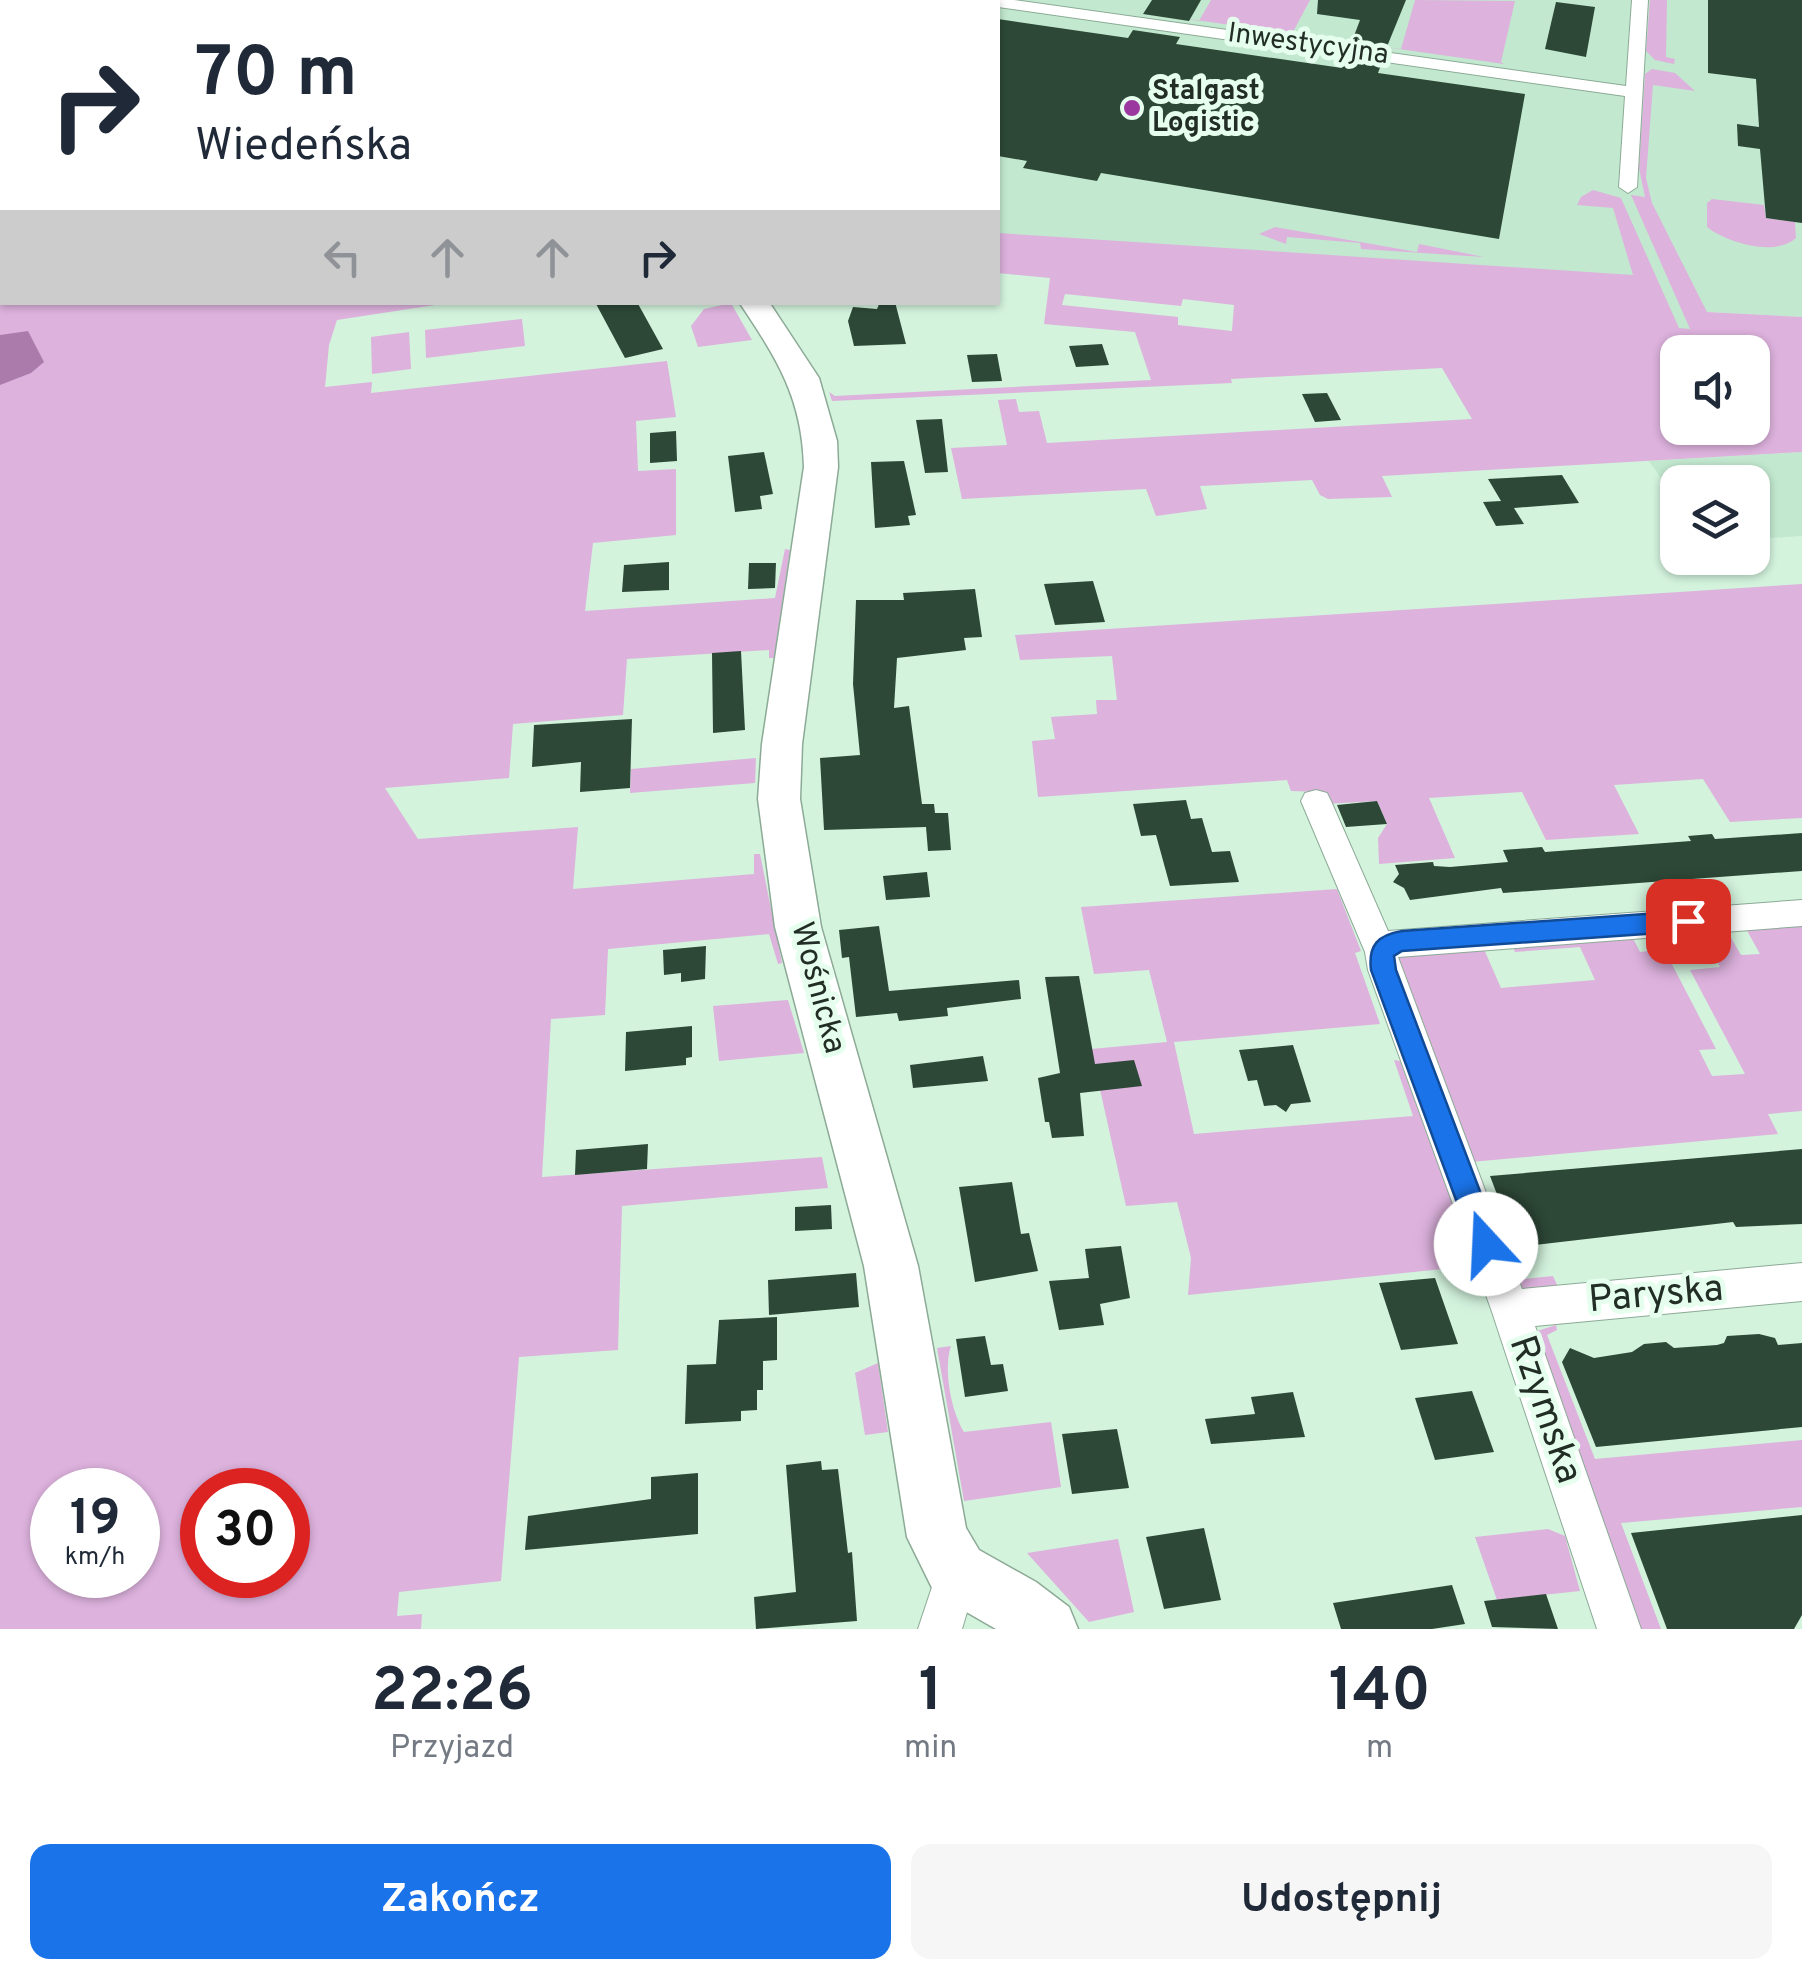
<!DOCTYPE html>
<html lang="pl">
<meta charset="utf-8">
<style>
:root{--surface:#fff;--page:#f6f6f7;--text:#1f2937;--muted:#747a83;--accent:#1a73e8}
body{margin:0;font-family:Overpass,sans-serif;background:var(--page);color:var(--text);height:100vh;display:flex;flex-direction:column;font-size:38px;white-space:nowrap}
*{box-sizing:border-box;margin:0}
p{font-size:32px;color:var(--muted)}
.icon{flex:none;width:55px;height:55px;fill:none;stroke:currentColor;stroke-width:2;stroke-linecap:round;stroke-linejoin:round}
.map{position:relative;height:1629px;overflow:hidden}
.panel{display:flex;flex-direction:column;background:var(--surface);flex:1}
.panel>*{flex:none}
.guide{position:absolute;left:0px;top:0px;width:1000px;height:305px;box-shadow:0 2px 8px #0004;background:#fff;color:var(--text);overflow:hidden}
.tools{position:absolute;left:1660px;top:335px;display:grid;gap:20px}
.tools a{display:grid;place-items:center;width:110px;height:110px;border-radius:20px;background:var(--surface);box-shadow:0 2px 8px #0004;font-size:50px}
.speed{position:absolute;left:30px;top:1468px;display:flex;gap:20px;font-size:50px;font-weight:700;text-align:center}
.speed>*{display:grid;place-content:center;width:130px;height:130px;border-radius:50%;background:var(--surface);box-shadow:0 2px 8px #0004;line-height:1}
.speed small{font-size:25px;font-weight:400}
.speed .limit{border:15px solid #d22;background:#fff;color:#111}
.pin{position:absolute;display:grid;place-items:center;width:85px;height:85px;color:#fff;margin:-42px;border-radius:20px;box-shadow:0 5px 15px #0006}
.me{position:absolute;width:110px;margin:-55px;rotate:340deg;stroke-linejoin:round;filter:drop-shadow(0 0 8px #0008)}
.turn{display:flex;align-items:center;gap:35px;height:210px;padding:0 30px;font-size:45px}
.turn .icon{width:130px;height:130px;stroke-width:2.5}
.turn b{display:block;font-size:70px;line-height:85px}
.lanes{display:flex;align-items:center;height:95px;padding:0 30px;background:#0003;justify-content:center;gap:50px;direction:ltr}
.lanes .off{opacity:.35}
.eta{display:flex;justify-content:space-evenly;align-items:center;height:170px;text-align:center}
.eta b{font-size:60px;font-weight:700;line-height:70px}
.cta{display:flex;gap:20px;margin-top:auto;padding:20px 30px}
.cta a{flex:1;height:115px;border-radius:20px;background:var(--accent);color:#fff;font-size:40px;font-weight:700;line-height:115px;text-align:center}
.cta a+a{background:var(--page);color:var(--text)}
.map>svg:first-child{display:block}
</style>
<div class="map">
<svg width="1802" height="1629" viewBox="0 0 1802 1629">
<rect width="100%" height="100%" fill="#d3f3dd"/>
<path fill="#c2e9cf" d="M865,0H1802V317L1709,312L1718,332L998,273V2H864Z
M1802,452V536L1753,539L1752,482H1678L1677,501L1649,461Z"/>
<path fill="#ddb2dd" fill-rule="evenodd" d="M0,0H548L2,2V302L448,303L337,320L329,345L325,387L372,382L371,393L667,361L676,417L636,421L638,471L676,469V535L593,543L585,611L775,598L785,549L790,550L774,658H769V650L627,659L623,715L513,724L509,778L385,788L418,839L578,827L573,889L754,874V854H760L782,963L778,964L769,934L608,949L605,1015L551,1019L542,1177L822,1157L828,1188L622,1206L618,1350L519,1357L501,1581L399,1592L397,1616L422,1614L421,1629H0ZM52,1490H138V1575H52ZM202,1490H288V1575H202Z
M1211,0H1310L1292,34L1335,40L1175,17L1199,21Z
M1415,0L1515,1L1501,62L1504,64L1357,43L1401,49Z
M1650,0H1667L1666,57L1675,59L1674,64L1655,60L1646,51Z
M1652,69L1675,73L1695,91L1653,85L1646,178L1652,203L1707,312L1802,317V452L1382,476L1392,497L1328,499L1320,495L1312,480L1200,486L1207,509L1156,516L1146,489L962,499L951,448L1007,445L998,400L1016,399L1019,412L1039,411L1047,443L1472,419L1442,368L1231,379L1232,383L832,401L829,392L835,396L1151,380L1135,332L1044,324L1050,278L998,273V233L1633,275L1613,208L1577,205L1581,197L1593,190L1621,198L1679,328L1690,329L1631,195L1645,197L1639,168L1645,74ZM1065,294L1181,306L1183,299L1234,305L1232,331L1178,325V317L1062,305ZM1752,352V428H1678V352Z
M1712,199L1764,205L1766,218L1795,222L1796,238C1776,257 1727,243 1707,227V203Z
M1275,227L1417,252L1419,244L1484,257L1361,249L1360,243L1287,237L1286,244L1259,234Z
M731,303L752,340L698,347L691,326L704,309Z
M522,319L525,346L426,358L425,330Z
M409,332L411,369L372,374L371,337Z
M1802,584V818L1730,822L1703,779L1614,785L1639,834L1546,840L1522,792L1429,798L1455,858L1379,864L1378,838L1387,824L1377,801L1326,804L1321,792L1291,791L1287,780L1038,797L1032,741L1055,739L1051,717L1097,714L1096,700H1117L1112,656L1020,660L1015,635Z
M756,758L755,783L630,793L631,769Z
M1337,889L1361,951L1355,953L1380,1024L1174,1042L1194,1134L1413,1116L1394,1060L1400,1061L1446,1186L1482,1265L1188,1295L1191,1258L1177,1202L1126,1206L1091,1049L1167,1042L1149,970L1094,974L1081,907Z
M1802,923V1111L1768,1114L1778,1134L1471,1162L1511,1270L1524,1279L1553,1276L1558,1287L1524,1290L1511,1283L1396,972L1397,958L1410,951L1483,947L1501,988L1595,980L1580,947L1515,952L1512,945L1632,936L1640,952L1664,949L1716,1049L1699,1050L1712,1076L1745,1074L1690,970L1720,967L1705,937L1730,936L1741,955L1760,954L1745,927Z
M788,1000L804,1053L719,1061L713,1006Z
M1556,1325L1557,1330L1547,1335L1595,1459L1802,1440V1507L1621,1523L1661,1629H1632L1537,1331Z
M951,1346C943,1369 951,1411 964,1432L1051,1422L1061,1487L964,1501L937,1348Z
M878,1363L888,1432L865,1435L855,1373Z
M1548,1529L1565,1536L1580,1591L1497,1600L1475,1537Z
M1118,1539L1134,1612L1089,1622L1027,1553Z"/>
<path fill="#ab7cab" d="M28,331L44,362L31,373L0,385V335Z"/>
<path fill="#2d4837" d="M1152,0H1201L1189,21L1143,14Z
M1318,0H1406L1386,49L1351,44L1360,20L1317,14Z
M1708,0H1802V223L1766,218L1760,149L1738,146L1737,124L1759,127L1756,79L1708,73Z
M1556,2L1595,7L1586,57L1545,49Z
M998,19L1128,38L1133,30L1180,37L1176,44L1342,68L1345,60L1381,65L1378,73L1525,94L1499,239L1101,173L1097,181L1023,168L1027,161L998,156Z
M595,302H637L663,349L625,358Z
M880,302H895L906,344L854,346L848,321L853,307L877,309Z
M1102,344L1109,365L1076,367L1069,346Z
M997,354L1002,381L972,382L967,355Z
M1327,393L1341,420L1315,422L1302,394Z
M942,419L948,472L925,473L916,420Z
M676,431L677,461L650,463V433Z
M764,452L773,494L760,496L762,509L735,512L728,456Z
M904,461L916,515L908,516L910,525L875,528L871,462Z
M1562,475L1579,503L1514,508L1524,524L1496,526L1483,502L1501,501L1488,479Z
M669,562V590L622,592L624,565Z
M749,563H776L775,588L748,589Z
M1093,581L1105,622L1055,625L1044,584Z
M975,589L982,637L964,638L966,650L897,658L894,708L909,706L922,804H934L935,813H948L951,850L928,851L926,827L824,830L820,758L860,755L853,684L856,600H904L903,593Z
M741,651L745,730L713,733L712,653Z
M632,719L630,788L580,792L581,762L532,767L534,725Z
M1186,800L1191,819L1202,818L1212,852L1230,851L1239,882L1170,886L1156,835L1141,836L1133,804Z
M1377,801L1387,824L1346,827L1337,805Z
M1802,833V871L1503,893L1501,888L1410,900L1404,888L1393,882L1399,874L1395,865L1433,862L1434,866L1450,867L1508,862L1503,850L1542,847L1545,852L1691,841L1688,836L1712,834L1715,839Z
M927,872L930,897L886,900L883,876Z
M879,926L889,991L1019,980L1021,999L947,1008L948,1016L899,1021L897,1013L856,1017L849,957L842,958L839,930Z
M706,946L705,979L681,982V973L664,975L663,950Z
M1079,976L1095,1064L1134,1060L1142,1086L1080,1093L1084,1136L1052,1138L1049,1122H1045L1038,1078L1060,1073L1045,977Z
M692,1026V1057L686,1058V1065L625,1071L626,1032Z
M1293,1045L1311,1102L1291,1104L1286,1112L1276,1105L1264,1106L1257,1080L1248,1081L1239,1050Z
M983,1056L988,1081L913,1088L910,1065Z
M648,1144L647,1169L575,1175L576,1150Z
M1802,1149V1224L1736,1227L1733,1222L1517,1247L1490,1176Z
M1012,1182L1021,1234L1029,1233L1038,1271L975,1282L959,1187Z
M831,1205L832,1229L795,1231V1207Z
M1121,1246L1130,1298L1100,1304L1104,1325L1059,1330L1049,1281L1089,1278L1085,1249Z
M856,1273L859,1307L769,1315L768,1280Z
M1435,1278L1458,1344L1401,1350L1379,1283Z
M777,1317V1360L763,1361V1390H757V1410L741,1411V1421L685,1424L687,1365L716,1364L719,1320Z
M1759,1334L1775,1338L1778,1345L1802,1343V1427L1596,1447L1562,1362L1570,1348L1594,1358L1632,1352L1644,1344L1666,1342L1674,1348L1717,1345L1724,1343L1727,1336Z
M985,1336L991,1365L1003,1364L1008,1391L965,1397L956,1339Z
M1472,1391L1494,1452L1435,1460L1415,1398Z
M1293,1392L1305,1437L1211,1444L1205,1419L1255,1414L1251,1397Z
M1117,1429L1129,1488L1072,1494L1062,1434Z
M821,1461L822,1470L838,1469L848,1553L852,1552L857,1621L756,1629L754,1597L796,1592L786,1465Z
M698,1473V1534L525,1550L528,1516L651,1499V1477Z
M1802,1515V1615L1794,1629H1667L1631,1533Z
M1204,1528L1221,1600L1164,1609L1146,1537Z
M1452,1585L1465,1624L1432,1629H1341L1333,1603Z
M1546,1594L1558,1629L1492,1627L1484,1601Z"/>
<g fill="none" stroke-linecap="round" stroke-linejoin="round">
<defs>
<path id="street" d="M972,0H1014L1626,86L1632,0H1648L1637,187L1628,193L1619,187L1625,96L998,7V2Z
M1316,790L1327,793L1331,801L1388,931L1802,900V926L1398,957L1522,1289L1802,1263V1301L1535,1326L1641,1629H1597L1491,1309L1368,970L1365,952L1301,801L1305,793Z
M957,1550L972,1557L979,1572L962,1629H918L942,1557Z"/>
<path id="secondary" d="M739,302H769L819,378L837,441L838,467L802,744L800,799L821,927L918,1266L966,1528L979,1550L1036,1582L1069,1607L1078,1629H996L935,1594L907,1537L864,1266L775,927L758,799L762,744L804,467C802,397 777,359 739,302Z"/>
</defs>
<use href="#street" stroke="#8caa96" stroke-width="2"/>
<use href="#secondary" stroke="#8caa96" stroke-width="3"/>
<use href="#street" fill="#fff" fill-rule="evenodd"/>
<use href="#secondary" fill="#fff" fill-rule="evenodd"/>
</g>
<path fill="#1a73e8" stroke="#114b97" stroke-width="2.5" d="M1688,911L1697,914L1700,921L1697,928L1688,931L1402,951L1394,956L1396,970L1500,1244L1496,1254L1486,1258L1476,1254L1371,970C1368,945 1378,935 1402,931Z"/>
<circle fill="#9b389f" stroke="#e5feed" stroke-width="4" cx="1132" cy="108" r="10"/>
<g text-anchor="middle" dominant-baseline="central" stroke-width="10" stroke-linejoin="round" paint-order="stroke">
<g font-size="28" fill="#212d25" stroke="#e5feed">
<text transform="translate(1308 45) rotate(8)">Inwestycyjna</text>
</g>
<g font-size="28" font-weight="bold" fill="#212d25" stroke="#e5feed" text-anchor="start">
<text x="1152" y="92">Stalgast<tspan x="1152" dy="32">Logistic</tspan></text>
</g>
<g font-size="32" fill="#212d25" stroke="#e5feed">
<text transform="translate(817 988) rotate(75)">Wośnicka</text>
</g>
<g font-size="38" fill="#212d25" stroke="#e5feed">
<text transform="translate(1656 1296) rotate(-5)">Paryska</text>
<text transform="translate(1544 1410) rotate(71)">Rzymska</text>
</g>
</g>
</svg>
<div class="tools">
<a><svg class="icon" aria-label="sound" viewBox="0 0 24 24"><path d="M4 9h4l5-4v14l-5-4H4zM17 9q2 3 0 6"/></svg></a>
<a><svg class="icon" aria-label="layers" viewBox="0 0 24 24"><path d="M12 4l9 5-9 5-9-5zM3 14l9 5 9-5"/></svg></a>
</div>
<div class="speed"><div>19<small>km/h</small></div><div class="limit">30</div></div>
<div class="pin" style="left:1688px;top:921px;background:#d93025"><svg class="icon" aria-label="arrive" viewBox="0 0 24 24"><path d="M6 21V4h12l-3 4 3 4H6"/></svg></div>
<svg class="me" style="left:1486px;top:1244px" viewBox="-20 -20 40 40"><circle r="19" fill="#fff"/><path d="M0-13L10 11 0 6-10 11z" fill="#1a73e8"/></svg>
<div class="guide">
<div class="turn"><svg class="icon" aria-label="right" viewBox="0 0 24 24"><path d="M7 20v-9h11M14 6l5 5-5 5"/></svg><div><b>70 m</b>Wiedeńska</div></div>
<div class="lanes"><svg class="icon off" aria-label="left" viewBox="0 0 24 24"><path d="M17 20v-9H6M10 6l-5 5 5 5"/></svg><svg class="icon off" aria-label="ahead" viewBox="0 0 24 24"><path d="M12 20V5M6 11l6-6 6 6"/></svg><svg class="icon off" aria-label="ahead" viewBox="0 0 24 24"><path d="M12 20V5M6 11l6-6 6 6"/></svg><svg class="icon" aria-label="right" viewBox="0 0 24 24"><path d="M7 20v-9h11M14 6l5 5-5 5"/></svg></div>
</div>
</div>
<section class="panel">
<div class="eta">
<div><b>22:26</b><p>Przyjazd</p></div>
<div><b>1</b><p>min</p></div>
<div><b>140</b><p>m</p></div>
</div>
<div class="cta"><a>Zakończ</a><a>Udostępnij</a></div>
</section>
